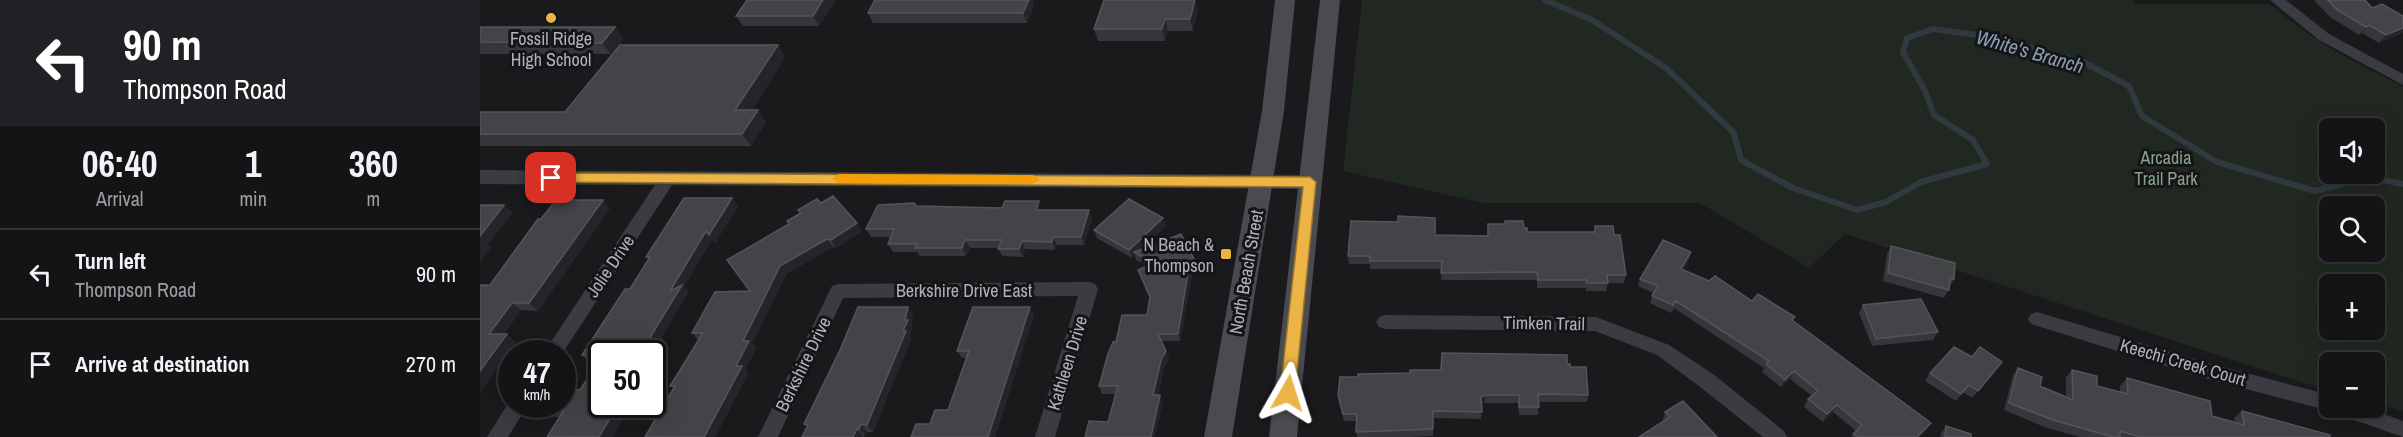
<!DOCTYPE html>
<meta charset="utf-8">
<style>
:root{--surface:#141416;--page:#1d1d1f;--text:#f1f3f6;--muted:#9d9ea1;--line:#333335}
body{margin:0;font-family:"Archivo Narrow",sans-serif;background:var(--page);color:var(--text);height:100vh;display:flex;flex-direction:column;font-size:22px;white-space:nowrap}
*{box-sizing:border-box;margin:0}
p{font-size:20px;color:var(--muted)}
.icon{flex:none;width:33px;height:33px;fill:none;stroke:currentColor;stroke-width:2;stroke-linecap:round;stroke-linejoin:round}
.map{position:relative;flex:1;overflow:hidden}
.drawer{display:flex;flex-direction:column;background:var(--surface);width:480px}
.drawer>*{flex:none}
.banner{background:#202124;color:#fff;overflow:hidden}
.tools{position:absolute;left:1839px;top:118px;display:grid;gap:12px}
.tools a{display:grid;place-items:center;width:66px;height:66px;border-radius:9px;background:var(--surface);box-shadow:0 6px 24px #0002,0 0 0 2px var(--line);font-size:30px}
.speed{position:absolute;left:18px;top:340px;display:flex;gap:12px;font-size:30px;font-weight:700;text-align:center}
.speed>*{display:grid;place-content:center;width:78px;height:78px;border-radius:50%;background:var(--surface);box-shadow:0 6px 24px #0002,0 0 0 2px var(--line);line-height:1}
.speed small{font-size:15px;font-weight:400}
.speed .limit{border:3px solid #111;border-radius:9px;background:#fff;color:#111}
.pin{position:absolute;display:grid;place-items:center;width:51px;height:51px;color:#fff;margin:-26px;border-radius:12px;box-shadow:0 3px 9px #0006}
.me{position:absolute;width:66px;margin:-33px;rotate:6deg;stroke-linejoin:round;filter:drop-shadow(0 0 4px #0008)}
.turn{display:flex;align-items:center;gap:21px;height:126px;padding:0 24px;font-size:27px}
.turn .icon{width:78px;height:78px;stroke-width:2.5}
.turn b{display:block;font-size:42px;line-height:51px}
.eta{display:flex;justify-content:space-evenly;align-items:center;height:102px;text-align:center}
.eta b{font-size:36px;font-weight:700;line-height:42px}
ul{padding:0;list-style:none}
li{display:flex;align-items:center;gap:18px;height:90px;padding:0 24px;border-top:2px solid var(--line)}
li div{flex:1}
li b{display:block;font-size:22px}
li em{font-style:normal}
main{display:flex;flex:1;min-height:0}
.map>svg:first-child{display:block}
</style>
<main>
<section class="drawer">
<div class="banner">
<div class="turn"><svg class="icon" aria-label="left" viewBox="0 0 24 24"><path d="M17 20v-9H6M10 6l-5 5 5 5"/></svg><div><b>90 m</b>Thompson Road</div></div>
</div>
<div class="eta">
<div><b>06:40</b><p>Arrival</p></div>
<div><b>1</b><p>min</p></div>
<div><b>360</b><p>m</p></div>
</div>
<ul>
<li><svg class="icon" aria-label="left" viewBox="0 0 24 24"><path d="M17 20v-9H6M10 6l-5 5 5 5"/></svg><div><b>Turn left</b><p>Thompson Road</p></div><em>90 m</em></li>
<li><svg class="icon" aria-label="arrive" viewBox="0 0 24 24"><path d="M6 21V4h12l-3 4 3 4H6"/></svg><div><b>Arrive at destination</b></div><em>270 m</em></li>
</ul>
</section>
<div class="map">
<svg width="1923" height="437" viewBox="0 0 1923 437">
<rect width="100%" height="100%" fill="#1a1a1d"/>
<path fill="#202821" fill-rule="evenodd" d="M882,0H1653L1656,4H1790C1834,42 1871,61 1923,86V411L1895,403L1894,363H1850L1849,391L1365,234L1329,268L1220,203H1003L863,171ZM1850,129H1894V174H1850ZM1850,207H1894V252H1850ZM1850,285H1894V330H1850Z"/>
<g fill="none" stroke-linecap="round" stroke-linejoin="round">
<path stroke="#303940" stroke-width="6" d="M1065,0L1112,20L1186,68L1254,133L1261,160L1313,188L1377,210L1406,202L1441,182L1507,164L1493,140L1454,115L1445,91L1423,52L1427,38L1453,29L1513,37L1605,63L1649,86L1662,116L1737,162L1835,191L1889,177L1923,184"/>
<path fill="#3b3c41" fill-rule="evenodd" d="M1790,0H1806L1849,34L1923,74V85L1839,40Z
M188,172L194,174L196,178L194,182L82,354H63L182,174Z
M609,282L615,284L618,289L575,437H555L598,296L363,298L298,437H278L352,286L358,284Z
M1557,312L1717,360L1850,395V408H1887L1923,421V437L1857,414L1855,409L1850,411L1717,376L1551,324L1548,319L1551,314Z
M905,315L1116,317L1189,345L1233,374L1304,431L1307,437H1283L1219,386L1177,355L1115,331L905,329L899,327L896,322L899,317Z
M31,399L32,405H48L28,437H7Z"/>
<path fill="#3b3c41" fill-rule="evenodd" d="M0,170L830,175L837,177L840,182L837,187L830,189L0,184Z"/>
<path fill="#4a4b51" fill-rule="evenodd" d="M795,0H815L804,111L752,437H724L782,111Z
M840,0H860L817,437H789Z"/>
</g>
<path fill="#36363b" d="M267,0H356L339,26H263L256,16Z
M395,0H552L554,6L547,23H393L388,13Z
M1834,0H1885L1892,8L1923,16L1899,43L1882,33L1879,35L1850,17Z
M718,10L713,31H688L685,41H618L614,29Z
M0,27H135L143,39L131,54H0Z
M298,45L305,58L272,110H278L286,122L271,146H0V112H85Z
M252,198L258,206L235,243L232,239L204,287L209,292L122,405H151L132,437L79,417H75L66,410L100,390L117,363H110L102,355L150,289L169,260L166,257Z
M341,203L382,231L356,248L353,247L306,274L272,344L276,348L265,370L268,374L235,437H165L193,388L190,386L218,340L212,333L270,291L309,224L321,213L318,210Z
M437,206L562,210H609L612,218L604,245H577L575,250L545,249L543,257L522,256L518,248H490L486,256H440L437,252H413L408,244L411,237H391L386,229Z
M130,208L58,311L41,310L24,334L36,342L0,392L10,285L61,219Z
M683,218L686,226L661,249L716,267L713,269L700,341H682L689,358L684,367L678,395H680L683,402L628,422L636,394H622L619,386L636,342L667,315L670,299L658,270L667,266L656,260L655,255L652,258L617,238L614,230Z
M918,222L955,235L1008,236V224L1044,228L1047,232H1114L1115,226L1134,235L1146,275L1144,283H1128L1126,291H1106V288H1057V280H961L962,269H890V264H869L868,256Z
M1411,246L1474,279L1464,298L1403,281L1407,254Z
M1209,260L1203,270L1272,301L1315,317L1313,321L1451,423L1446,430L1439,437H1371L1376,431L1353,412L1343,422L1324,407L1328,399L1332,396L1310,379L1301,387L1282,372L1284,368L1194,308L1191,313L1170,303L1173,293L1158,286L1160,279Z
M1383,305L1458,332L1453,340L1392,346L1379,313Z
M428,307L433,315L431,325L433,327L429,336L431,339L393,432H387L385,436L382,437H322L327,427L324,424Z
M554,315L515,437L450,424L468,410L486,358H482L477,351Z
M1492,357L1522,362L1492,398L1483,392L1476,401L1445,381L1450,373Z
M1087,364L1090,367L1108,395L1107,402H1058V415H1039L1038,403H1005L1001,404V419L953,418V436L928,437H877V421H864L859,402L858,395L878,377L961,370Z
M1538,368L1560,386L1586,398V377L1592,370L1617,386L1640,392V386L1647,378L1732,416L1755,422L1754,418L1762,411L1850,437H1600L1567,428L1524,410L1533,375Z
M1185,412L1237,437L1184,421L1183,419Z
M1466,426L1491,437H1460L1461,433Z"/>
<path fill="#252529" d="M343,0H356L339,26L333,16Z
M549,0H552L554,6L547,23L543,13Z
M715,0L718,10L713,31L710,19Z
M685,19L688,31L685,41L682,29Z
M1889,25L1882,33L1879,35L1886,27Z
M135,27L143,39L131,54L122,43Z
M1923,28V33L1899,43L1906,35Z
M298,45L305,58L264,122L255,110Z
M278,110L286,122L271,146L262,134Z
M252,198L258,206L235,243L232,239L204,287L209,292L172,354H160L190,291L226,231Z
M123,200L130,208L58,311L49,303Z
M559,201L562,209L556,210Z
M24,205L33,213L8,244L12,247L0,262V236Z
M609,210L612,218L604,245L601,237Z
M683,218L686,226L657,254L654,252L655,255L652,258L649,250Z
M377,223L382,231L356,248L351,240Z
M573,237L577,245L575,250L572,242Z
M347,239L353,247L306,274L272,344L276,348L265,370L268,374L235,437H224L256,366L263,341L300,266Z
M485,240L490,248L486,256L482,248Z
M542,241L545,249L543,257L539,249Z
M1211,252L1209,260L1199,277L1201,269Z
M714,259L716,267L713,269L700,341L698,334L710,261Z
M32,303L41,310L18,342L9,334Z
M428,307L433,315L431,325L433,327L429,336L431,339L393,432L387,425L423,331Z
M550,307L554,315L515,437H508Z
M27,334L36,342L0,392V371Z
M686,351L689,358L684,367L676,402L673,395L681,360Z
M1314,371L1310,379L1301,387L1305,380Z
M680,395L683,402L675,437H671Z
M1005,395V403L1001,404V397Z
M138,405H151L132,437H119Z
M1357,405L1353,412L1343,422L1347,414Z
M1451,423L1446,430L1439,437H1437Z
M381,424L387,432L385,436L379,429Z
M377,429L383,436L382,437H373Z"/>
<path fill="#434448" stroke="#54555a" stroke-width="1.5" d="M267,0H343L333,16H256Z
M395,0H549L543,13H388Z
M624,0H715L710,19H685L682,29H614Z
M1848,0H1885L1892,8L1902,4L1923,16V28L1906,35L1889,25L1886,27L1856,9Z
M0,27H135L122,43L0,42Z
M140,45H298L255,110H278L262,134H0V112H85Z
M353,196L377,223L351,240L347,239L300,266L263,341H269L256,366H262L224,437H165L195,386H190L223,333H212L235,292L270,291L247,260L309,224L307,221L321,213L318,210L337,199L341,203Z
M204,198H252L229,235L226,231L190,291L202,285L160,354H122V355H102L145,289H150L170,257H166Z
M649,199L683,218L649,250L614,230Z
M76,200H123L49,303H32L9,334H27L0,371V285H10L58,219H61Z
M525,201H559L556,210H609L601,237H573L572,242L542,241L539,249H518L522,240H485L482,248H435L437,244H408L414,229H386L398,205L434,203L437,206L522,208Z
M0,205H24L0,236Z
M918,216L955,218V235L1008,236V224H1025V221H1043L1044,228H1047V232H1115V226H1133L1134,235H1140L1146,275H1127L1128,283H1107V280H1058L1057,272L961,273L962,261H890V256H868L871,221L918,222Z
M701,234L714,259L710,261L698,334H678L686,351L681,360L673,395H680L671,437H605L609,421L628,422L638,386H619L628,354L633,342H636L642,315H667L670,297L658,270L674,263L654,252Z
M1183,240L1211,252L1201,269L1229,281L1235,276L1272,301L1278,294L1315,317L1312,320L1451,423L1437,437H1378L1373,434L1382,425L1357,405L1347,414L1328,399L1338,391L1314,371L1305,380L1286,364L1289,361L1196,301L1193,305L1172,296L1178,286L1160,279Z
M1411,246L1475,263L1474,279L1470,278L1469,290L1408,273Z
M1441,299L1458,332L1396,339L1383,305Z
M378,307H428L425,320H428L423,331H426L387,425L381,424L379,429H377L373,437H322L328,425L324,424L360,350Z
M493,307H550L508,437H431L436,424H450L455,410H468L489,351H477Z
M1474,347L1492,357L1500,347L1522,362L1498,391L1489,385L1481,394L1450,373Z
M962,353L1087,355V364H1090V367H1106L1108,395L1058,394L1059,407H1039V395H1005L1001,397L1002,412L953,411V429L876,432L877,414H863L858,395L860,377H878V374L930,373V370H961Z
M122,356V405H138L119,437H67L84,410H66L69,405H82V390H100Z
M1538,368L1562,377L1560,386L1593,400L1592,370L1617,376V386L1648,394L1647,378L1730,401L1732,416L1764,425L1762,411L1850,435V437H1660L1640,431V437H1633L1573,420L1529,403Z
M1203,401L1237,437H1159L1190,417L1185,412Z
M1466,426L1491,434V437H1465Z"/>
<path fill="#ebb444" stroke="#99752c" stroke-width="1.5" d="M71,173L830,177L836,182L815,393L813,398L808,400L802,398L800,393L823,187L71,182L64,178Z"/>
<path fill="#f59e0b" d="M359,174L553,175L560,179L553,184L359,183L352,179Z"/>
<g fill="#ebb444" stroke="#151518" stroke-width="2">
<circle cx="71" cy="18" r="6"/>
<rect x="740" y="248" width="12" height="12" rx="3"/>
</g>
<g text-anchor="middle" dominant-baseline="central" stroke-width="6" stroke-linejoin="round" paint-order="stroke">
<g font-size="18" fill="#aeb2bb" stroke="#151518">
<text x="71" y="38">Fossil Ridge<tspan x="71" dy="21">High School</tspan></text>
<text x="734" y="244" text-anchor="end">N Beach &amp;<tspan x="734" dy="21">Thompson</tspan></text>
</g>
<g font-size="18" fill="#86a588" stroke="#151518">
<text x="1686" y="157">Arcadia<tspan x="1686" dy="21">Trail Park</tspan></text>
</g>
<g font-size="18" fill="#aeb2bb" stroke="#151518">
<text transform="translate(130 266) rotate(-56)">Jolie Drive</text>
<text transform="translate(766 272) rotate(-80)">North Beach Street</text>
<text x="484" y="290">Berkshire Drive East</text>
<text transform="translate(1064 323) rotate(1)">Timken Trail</text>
<text transform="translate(1703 362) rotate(16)">Keechi Creek Court</text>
<text transform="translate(587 363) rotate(-73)">Kathleen Drive</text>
<text transform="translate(323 364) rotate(-64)">Berkshire Drive</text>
</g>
<g font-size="20" font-style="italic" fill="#879fb4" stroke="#151518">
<text transform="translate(1550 51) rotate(16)">White's Branch</text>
</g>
</g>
</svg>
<div class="tools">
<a><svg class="icon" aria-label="sound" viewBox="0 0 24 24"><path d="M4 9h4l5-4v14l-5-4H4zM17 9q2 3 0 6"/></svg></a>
<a><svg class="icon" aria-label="search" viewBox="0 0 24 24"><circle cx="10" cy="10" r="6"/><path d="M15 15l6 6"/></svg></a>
<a>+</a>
<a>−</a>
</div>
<div class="speed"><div>47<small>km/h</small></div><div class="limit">50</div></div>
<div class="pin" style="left:71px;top:178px;background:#d93025"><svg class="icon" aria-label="arrive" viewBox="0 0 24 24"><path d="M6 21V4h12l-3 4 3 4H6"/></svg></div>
<svg class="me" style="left:808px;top:393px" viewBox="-20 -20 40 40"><path d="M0-17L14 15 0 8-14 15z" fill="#ebb444" stroke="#fff" stroke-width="4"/></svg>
</div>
</main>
